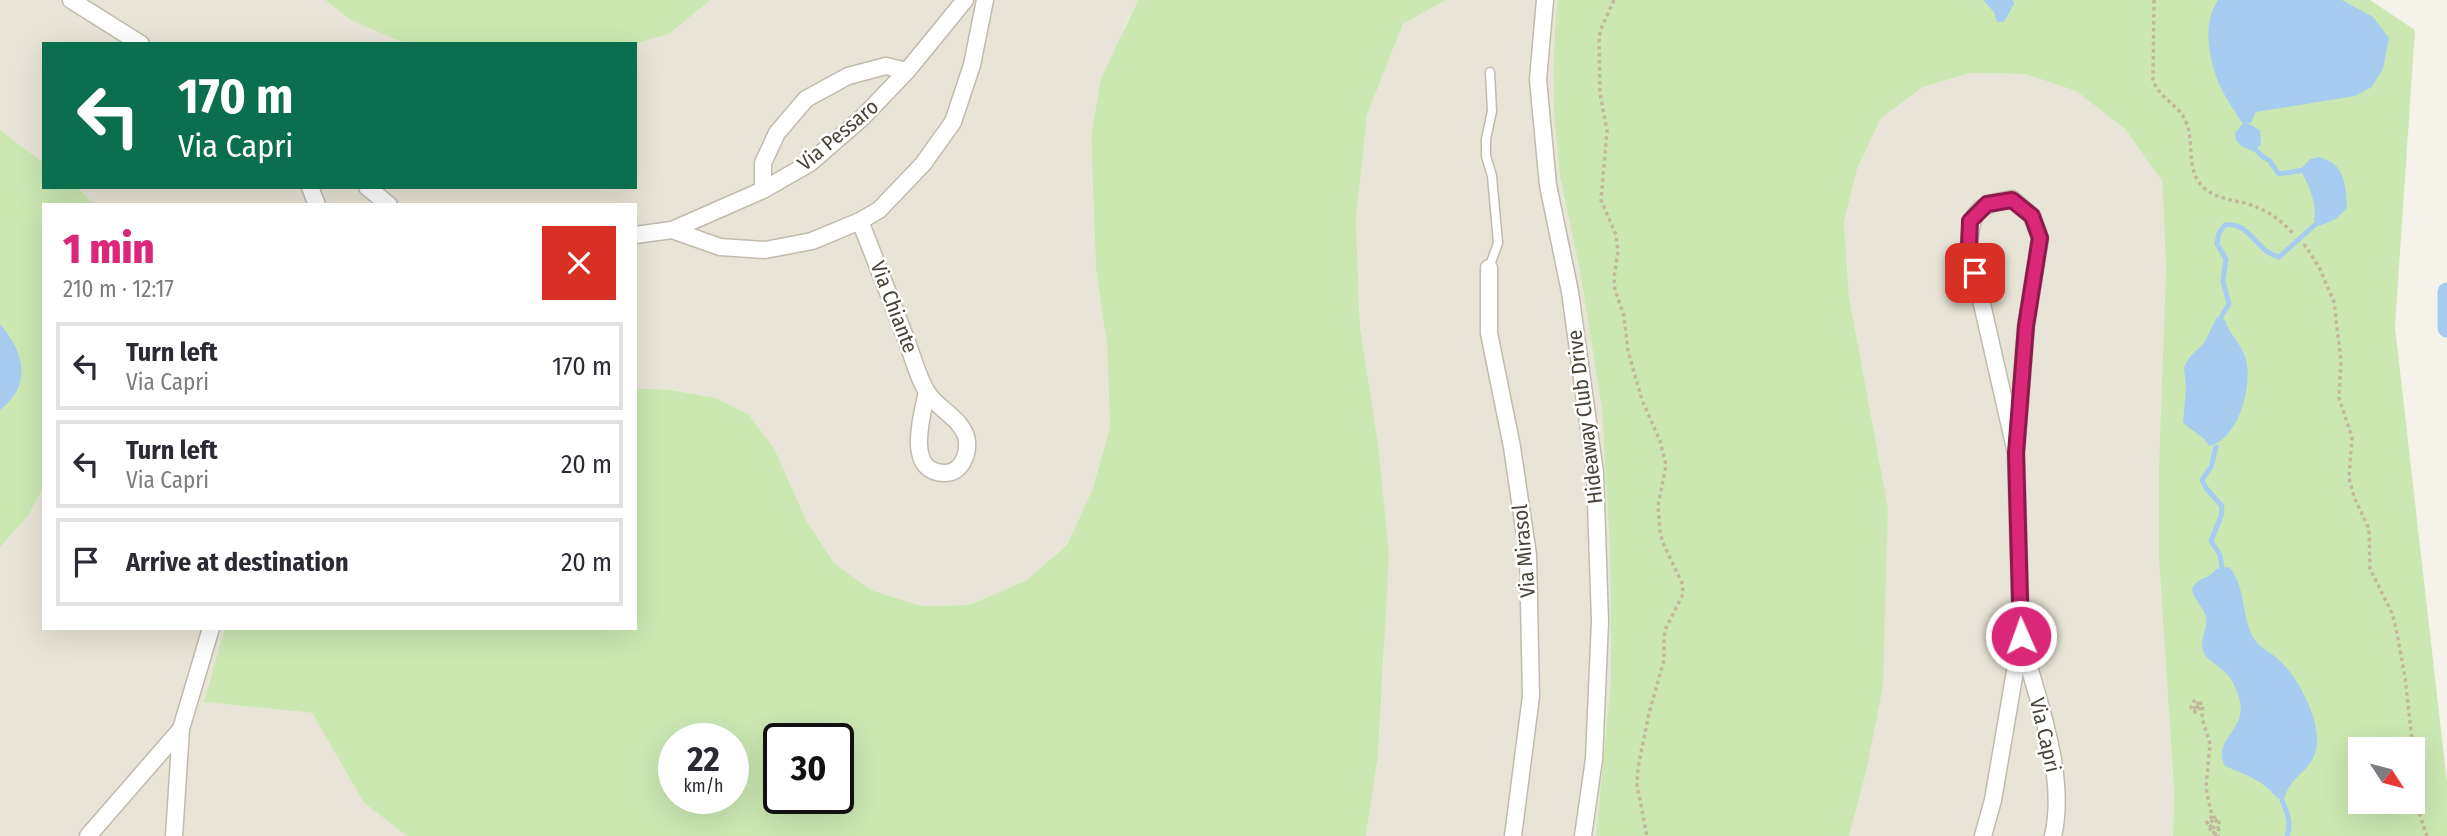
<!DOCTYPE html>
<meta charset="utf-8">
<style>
:root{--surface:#fff;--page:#f2f2f3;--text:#2b2b33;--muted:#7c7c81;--line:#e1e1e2;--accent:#db2777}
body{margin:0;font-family:"Fira Sans Condensed",sans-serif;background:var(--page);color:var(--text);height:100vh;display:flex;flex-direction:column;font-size:26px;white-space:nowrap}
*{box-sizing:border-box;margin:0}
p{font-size:23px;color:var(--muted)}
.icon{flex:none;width:38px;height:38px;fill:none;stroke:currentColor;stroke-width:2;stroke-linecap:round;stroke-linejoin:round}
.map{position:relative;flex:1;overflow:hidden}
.drawer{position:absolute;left:42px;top:203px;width:595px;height:427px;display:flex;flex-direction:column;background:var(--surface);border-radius:0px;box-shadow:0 7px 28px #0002}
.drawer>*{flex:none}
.guide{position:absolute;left:42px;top:42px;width:595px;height:147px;border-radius:0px;box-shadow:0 7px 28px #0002;background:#0b6e4f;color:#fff;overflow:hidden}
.needle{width:46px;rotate:126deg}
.fabs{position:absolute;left:2348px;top:737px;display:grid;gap:14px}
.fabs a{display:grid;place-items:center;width:77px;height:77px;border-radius:0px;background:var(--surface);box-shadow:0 7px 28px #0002;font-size:35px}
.speed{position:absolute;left:658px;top:723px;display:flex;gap:14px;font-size:35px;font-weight:700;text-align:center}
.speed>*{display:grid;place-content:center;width:91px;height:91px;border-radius:50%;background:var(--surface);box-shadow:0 7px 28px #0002;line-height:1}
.speed small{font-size:18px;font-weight:400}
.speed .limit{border:4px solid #111;border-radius:10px;background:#fff;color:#111}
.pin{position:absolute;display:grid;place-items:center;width:60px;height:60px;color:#fff;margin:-30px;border-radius:14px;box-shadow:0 4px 10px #0006}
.me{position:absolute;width:77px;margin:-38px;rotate:358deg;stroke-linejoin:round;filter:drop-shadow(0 0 5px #0008)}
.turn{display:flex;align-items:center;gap:24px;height:147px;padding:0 21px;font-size:32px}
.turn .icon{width:91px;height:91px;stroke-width:2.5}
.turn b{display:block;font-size:49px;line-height:60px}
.round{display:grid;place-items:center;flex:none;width:74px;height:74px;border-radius:0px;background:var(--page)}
.summary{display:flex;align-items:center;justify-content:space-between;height:119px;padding:0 21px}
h1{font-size:42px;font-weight:800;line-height:52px;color:var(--accent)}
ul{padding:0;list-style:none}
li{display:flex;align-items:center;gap:21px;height:88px;margin:0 14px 10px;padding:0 7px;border:4px solid var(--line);border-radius:0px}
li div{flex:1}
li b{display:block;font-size:26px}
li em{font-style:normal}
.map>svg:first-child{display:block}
</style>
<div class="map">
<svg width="2447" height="836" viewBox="0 0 2447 836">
<rect width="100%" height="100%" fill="#f4f2e9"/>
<path fill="#e8e4d7" d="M0,0H325L352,21L407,44H44V163L0,130Z
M711,0H1138L1125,25L1091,136L1096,270L1107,345L1110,427L1093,488L1067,545L1027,580L969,605L921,606L871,590L834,563L806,520L775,450L716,398L671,390L635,388V205H95L77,187H635V44L669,34Z
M1446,0H1557L1553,67L1554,115L1560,177L1580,271L1602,410L1610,553L1611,678L1596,836H1366L1378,756L1384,652L1378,443L1360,327L1356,220L1367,115L1403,24Z
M1970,73L2025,74L2076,91L2125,129L2162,181L2166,266L2159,463V560L2174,790L2173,836H1849L1866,772L1885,591L1888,508L1849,296L1844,222L1857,169L1881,118L1923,87Z
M44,486V628H225L205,702L312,713L364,803L407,836H0V547L28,516Z"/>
<path fill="#cbe8b3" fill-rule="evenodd" d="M325,0H711L669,34L635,44H407L352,21Z
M1138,0H1446L1403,24L1367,115L1356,220L1360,327L1378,443L1389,555L1378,756L1366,836H407L364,803L312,713L204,702L225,628H635V388L671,390L716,398L749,415L775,450L806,520L834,563L871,590L921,606L969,605L1027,580L1067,545L1093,488L1110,427L1107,345L1096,270L1091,136L1101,79ZM733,738V798H674V738ZM779,738H838V798H779Z
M1557,0H2370L2415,30L2395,327L2447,783V836H2173L2174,790L2159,560V463L2166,266L2162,181L2125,129L2076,91L2025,74L1970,73L1923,87L1881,118L1857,169L1844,222L1849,296L1888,508L1883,686L1866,772L1849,836H1596L1611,678L1610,553L1602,410L1580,271L1560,177L1554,115L1553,67ZM2361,749H2413V802H2361Z
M0,130L44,163V187H77L95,205H44V486L28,516L0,547Z"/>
<path fill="#a7ccf0" d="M1983,0H2013L2014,4L2004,22H1997L1994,12Z
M2218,0H2342L2373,17L2389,38L2383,69L2372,87L2355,96L2256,112L2251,123H2247L2260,130L2261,144L2254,152L2241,146L2236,140L2235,133L2243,123C2239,120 2238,115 2234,110C2214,83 2197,31 2218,0Z
M2319,157C2324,159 2331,161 2335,165C2345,173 2347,196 2347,208L2336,219L2319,226L2314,220C2318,205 2308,183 2300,170L2310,159Z
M2217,317L2226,321L2227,326C2233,337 2243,347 2246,360C2253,386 2238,440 2209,446C2203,434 2191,432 2183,422L2186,388L2184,367L2189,358L2204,343Z
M0,324C24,352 33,384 0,410Z
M2229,567C2246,587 2241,614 2253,637C2259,649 2272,652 2281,662C2299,679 2319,718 2317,743C2315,771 2290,775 2285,797L2278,799C2263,780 2246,775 2225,766C2212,739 2246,731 2240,702C2238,693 2233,680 2226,673C2219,666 2206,660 2203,651C2199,640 2208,629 2206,618C2204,608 2194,600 2192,589C2197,577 2210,579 2216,569Z"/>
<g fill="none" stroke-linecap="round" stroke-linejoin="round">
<path stroke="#a7ccf0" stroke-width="5" d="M2256,150L2263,157L2269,160L2279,174L2304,170
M2220,322L2222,315L2229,304L2223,281L2226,259L2217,244L2219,233L2225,225C2250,221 2256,252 2279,257L2317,223
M2216,447L2211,467L2202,480L2206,488L2222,506L2221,516L2211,541L2220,555L2222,567
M2282,800C2287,812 2292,824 2287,836"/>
<path stroke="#a7ccf0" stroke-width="19" d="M2447,292V328"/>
<defs>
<path id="lane" d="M1489,268L1498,243L1492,176L1486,156V139L1492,111L1490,72"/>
<path id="street" d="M71,0L141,44
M1545,0L1538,80L1548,185L1570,292L1595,473L1600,621L1594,759L1583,836
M310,187L317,205
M367,187L389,205
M763,190V163L777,133L806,99L848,76L886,66L907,71
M860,221C876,262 892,302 907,342C913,357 918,378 927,392C937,409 964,419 967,441C968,456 961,472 946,473C904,474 922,415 927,392
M672,230L720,247L765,250L812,241L860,221L879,210L923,164L953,122L972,65L985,0
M635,235L672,230L763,190L810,163L862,118L907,71L965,0
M1489,268V333L1512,447L1528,555L1531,696L1513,836
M2022,642C2038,701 2067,776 2053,836
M88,836L181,729
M174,836L181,729L211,628
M1983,836L1993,800L2021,636L2016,453L2026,326L2040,238L2032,216L2012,199C1976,205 1971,211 1969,247L2016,453"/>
</defs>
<use href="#lane" stroke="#c0bbac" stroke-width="11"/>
<use href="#street" stroke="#c0bbac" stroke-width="19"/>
<path stroke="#c2b89d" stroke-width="3.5" stroke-dasharray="3.5 3.5" stroke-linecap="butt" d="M1614,0L1600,31L1599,42L1600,93L1607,131L1601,200L1616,235L1618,251L1614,278L1615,290L1624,316L1628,351L1642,400L1660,441L1666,465L1658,506L1660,532L1663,543L1683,585L1682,596L1666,628L1664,637V660L1649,713L1638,768L1637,785L1647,836
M2154,0L2153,80C2160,100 2179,104 2186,122C2195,143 2185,171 2204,188C2216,198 2231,200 2245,203C2265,209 2281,219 2294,235
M2304,244L2319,267L2334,302L2341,361L2339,398L2352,437L2349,478L2354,497L2369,529L2370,569L2392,613L2396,628L2405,677L2413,749
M2196,706L2199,708L2195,709L2194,706L2198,703L2201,707L2198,712H2193L2191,707L2194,701L2203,704L2202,718L2210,744L2206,787L2208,799L2212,815L2219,822L2218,836
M2413,751L2419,780V813L2427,836
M2216,836L2212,821L2209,823L2214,833H2212L2207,822L2211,817L2216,820L2218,828"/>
<use href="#lane" stroke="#fff" stroke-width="8"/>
<use href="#street" stroke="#fff" stroke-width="16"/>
</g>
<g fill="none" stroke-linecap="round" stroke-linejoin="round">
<defs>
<path id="route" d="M1975,273L1969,247L1970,221L1987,204L2012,200L2032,216L2040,238L2026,326L2016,453L2021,636"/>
</defs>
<use href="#route" stroke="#8e194d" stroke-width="18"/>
<use href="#route" stroke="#db2777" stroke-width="12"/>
</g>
<g text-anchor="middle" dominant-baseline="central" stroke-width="5" stroke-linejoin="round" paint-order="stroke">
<g font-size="21" fill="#484337" stroke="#fff">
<text transform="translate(838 135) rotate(-40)">Via Pessaro</text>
<text transform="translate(894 307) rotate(69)">Via Chiante</text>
<text transform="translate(1585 417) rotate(-97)">Hideaway Club Drive</text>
<text transform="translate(1524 551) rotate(-95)">Via Mirasol</text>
<text transform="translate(2045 735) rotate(77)">Via Capri</text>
</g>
</g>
</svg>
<div class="fabs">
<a><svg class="needle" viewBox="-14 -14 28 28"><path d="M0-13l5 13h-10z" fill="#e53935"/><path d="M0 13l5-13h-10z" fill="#7c7c81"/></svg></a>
</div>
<div class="speed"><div>22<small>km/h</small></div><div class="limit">30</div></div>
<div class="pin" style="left:1975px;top:273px;background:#d93025"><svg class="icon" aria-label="arrive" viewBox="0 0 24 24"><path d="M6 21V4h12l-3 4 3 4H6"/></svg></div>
<svg class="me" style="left:2021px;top:636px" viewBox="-20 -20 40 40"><circle r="17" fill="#db2777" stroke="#fff" stroke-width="3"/><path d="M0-11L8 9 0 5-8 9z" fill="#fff"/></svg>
<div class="guide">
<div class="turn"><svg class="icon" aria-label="left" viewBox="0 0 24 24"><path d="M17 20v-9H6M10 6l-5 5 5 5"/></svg><div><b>170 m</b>Via Capri</div></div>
</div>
<section class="drawer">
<div class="summary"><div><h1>1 min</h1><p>210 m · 12:17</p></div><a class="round" style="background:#d93025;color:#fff"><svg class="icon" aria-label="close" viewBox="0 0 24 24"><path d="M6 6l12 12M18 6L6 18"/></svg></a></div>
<ul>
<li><svg class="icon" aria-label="left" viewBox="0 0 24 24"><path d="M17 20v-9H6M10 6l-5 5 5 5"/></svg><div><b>Turn left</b><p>Via Capri</p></div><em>170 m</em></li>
<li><svg class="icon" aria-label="left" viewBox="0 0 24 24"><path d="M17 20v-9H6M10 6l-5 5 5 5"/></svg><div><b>Turn left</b><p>Via Capri</p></div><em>20 m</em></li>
<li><svg class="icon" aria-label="arrive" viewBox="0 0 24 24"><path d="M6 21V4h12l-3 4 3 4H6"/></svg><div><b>Arrive at destination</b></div><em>20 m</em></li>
</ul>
</section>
</div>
